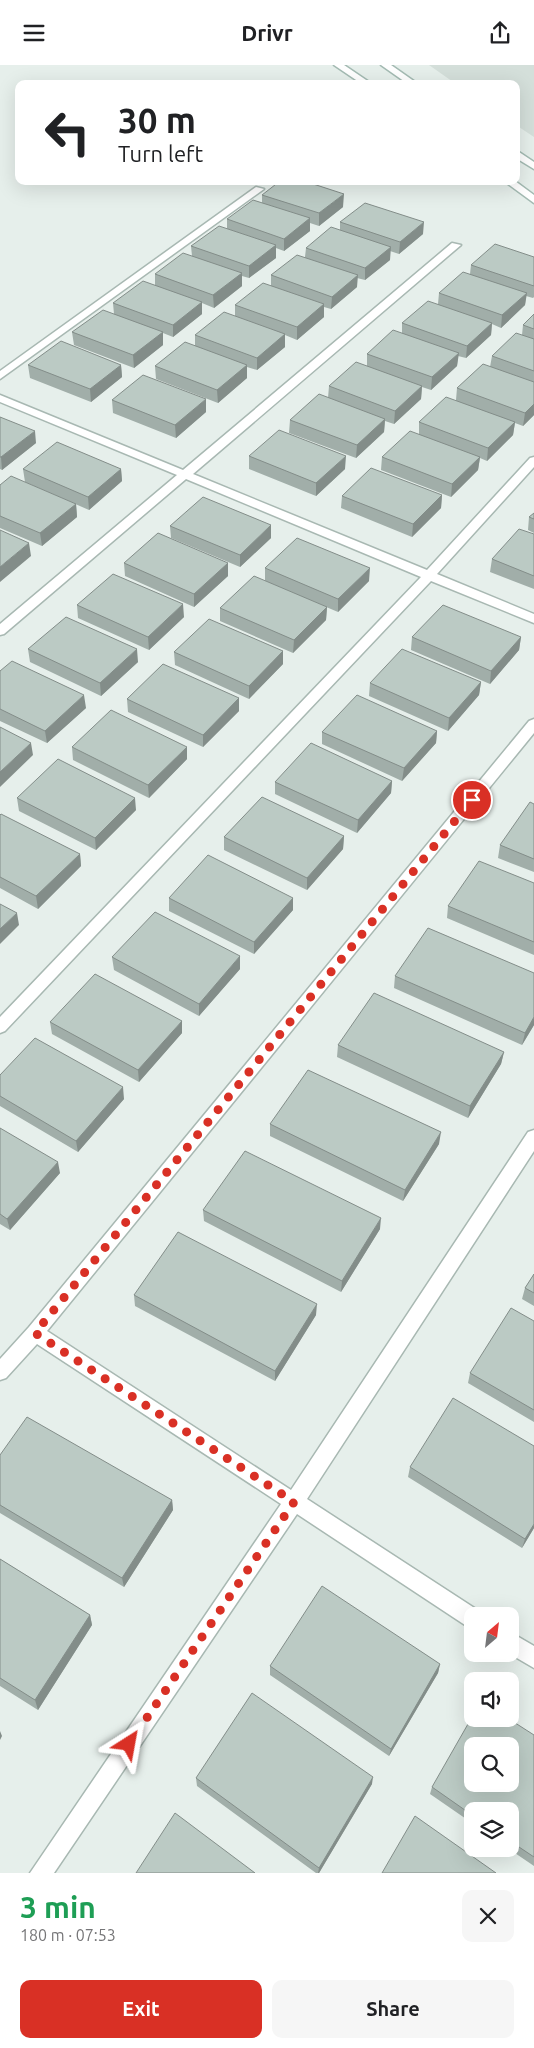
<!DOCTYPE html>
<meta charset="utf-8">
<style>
:root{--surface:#fff;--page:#f6f6f6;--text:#202124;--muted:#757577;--accent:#d93025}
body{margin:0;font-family:Ubuntu,sans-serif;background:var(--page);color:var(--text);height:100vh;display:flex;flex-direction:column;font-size:19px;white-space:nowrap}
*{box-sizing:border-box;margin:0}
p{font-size:16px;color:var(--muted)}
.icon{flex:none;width:28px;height:28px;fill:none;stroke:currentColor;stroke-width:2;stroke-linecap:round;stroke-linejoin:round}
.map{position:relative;height:1808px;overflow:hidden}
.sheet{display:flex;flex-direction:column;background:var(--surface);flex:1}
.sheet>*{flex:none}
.guide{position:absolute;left:15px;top:15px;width:505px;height:105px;border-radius:10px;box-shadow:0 5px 20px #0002;background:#fff;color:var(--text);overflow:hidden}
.needle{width:32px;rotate:28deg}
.fabs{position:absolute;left:464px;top:1542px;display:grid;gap:10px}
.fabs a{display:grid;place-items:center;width:55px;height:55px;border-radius:10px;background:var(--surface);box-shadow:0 5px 20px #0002;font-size:25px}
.pin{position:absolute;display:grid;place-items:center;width:42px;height:42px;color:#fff;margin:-21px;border:2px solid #fff;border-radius:50%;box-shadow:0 1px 5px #0007}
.me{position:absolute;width:55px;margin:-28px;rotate:34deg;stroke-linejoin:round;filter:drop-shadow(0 0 4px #0008)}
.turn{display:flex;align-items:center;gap:18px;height:105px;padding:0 20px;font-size:22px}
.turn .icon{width:65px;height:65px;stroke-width:2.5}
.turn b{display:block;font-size:35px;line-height:42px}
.round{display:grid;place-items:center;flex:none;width:52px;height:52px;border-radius:10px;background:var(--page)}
.head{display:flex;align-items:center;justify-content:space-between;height:85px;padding:0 20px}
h1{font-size:30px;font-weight:700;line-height:38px;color:#1e9e55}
.cta{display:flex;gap:10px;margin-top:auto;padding:10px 20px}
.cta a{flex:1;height:58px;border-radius:10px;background:var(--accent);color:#fff;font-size:20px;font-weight:700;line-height:58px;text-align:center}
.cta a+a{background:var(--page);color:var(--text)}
header{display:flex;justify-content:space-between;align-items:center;height:65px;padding:0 20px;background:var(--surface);font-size:22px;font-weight:700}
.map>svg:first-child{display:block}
</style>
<header><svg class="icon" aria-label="menu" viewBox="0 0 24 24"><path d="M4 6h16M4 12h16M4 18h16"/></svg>Drivr<svg class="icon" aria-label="share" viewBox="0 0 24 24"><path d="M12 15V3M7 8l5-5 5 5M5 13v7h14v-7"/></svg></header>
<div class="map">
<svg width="534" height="1808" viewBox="0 0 534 1808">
<rect width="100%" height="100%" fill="#e6efeb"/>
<path fill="#d4dfda" d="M429,0H534V72L516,60V19H456Z"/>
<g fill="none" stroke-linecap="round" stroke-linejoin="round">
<defs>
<path id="street" d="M256,122L264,124L0,314V306Z
M452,178L461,180L193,409L427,505L530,393L534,392V402L437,509L534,549V558L431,516L5,966L0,968V952L421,512L186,414L4,569L0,570V559L177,410L0,337V330L183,405Z
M534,654V668L47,1266L291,1425L528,1067L534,1065V1086L307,1434L479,1546L481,1551H472V1563L465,1560L297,1449L54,1808H30L281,1439L37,1279L6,1313L0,1315V1294L29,1262L529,656Z
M510,1567L534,1581V1603L510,1589Z"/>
<path id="secondary" d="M334,0H344L372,19H362Z
M381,0H391L418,19H408Z
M516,85L534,97V104L516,93Z
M504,116H515L534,130V138Z"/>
</defs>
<use href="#street" stroke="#a8b8b2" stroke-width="3"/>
<use href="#secondary" stroke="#a4bbb3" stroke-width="3"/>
<use href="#street" fill="#fff" fill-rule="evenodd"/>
<use href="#secondary" fill="#fff" fill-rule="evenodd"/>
</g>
<path fill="#a1aea9" d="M262,130L343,142L319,161L310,158V166L284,186L276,183V193L249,213L242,211V221L214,243L202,238V249L173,272L163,268V280L134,303L74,280L72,267L114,249L113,238L155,220V209L192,191L191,181L227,163V154L262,138Z
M340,157L423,169L399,189L390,186V195L365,215L357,213V222L331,244L324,242V252L297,275L285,270V282L257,305L247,302V313L218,338L156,314L155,301L195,281V270L235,251V240L271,221V210L305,192L306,183L340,165Z
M534,192V232L533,233L526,231L525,240L501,263L492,259L491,270L466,293L458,291L457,301L431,325L422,322L421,334L394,359L385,356L384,367L356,393L289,368L290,355L328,333L329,321L367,301V289L402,268V258L438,239L439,228L470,209L471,200Z
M534,249V350L523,361L515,358L513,370L487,396L480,393L478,405L451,432L381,405L382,392L419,369V357L456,335L457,323L490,302L492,291L522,270L523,260Z
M28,300H121L122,312L91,337L30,313Z
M112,335L206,347L176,373L113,348Z
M0,352L36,378L2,405L0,404Z
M249,391L345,404L316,431L249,404Z
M23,404H121L122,416L89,445L25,417Z
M0,420L76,439L77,452L42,481L0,463Z
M442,430L441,443L412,472L341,443L342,431Z
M534,448V468L528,465L529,452Z
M170,461L271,473L240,502L171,473Z
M534,469V524L490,507L492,494Z
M124,498H228V511L194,542L125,511Z
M265,503L369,516L338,547L265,516Z
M77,540L184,552L149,585L78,553Z
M327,542L326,555L293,588L220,556V543Z
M412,572H521L519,585L490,619L411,585Z
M28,584L138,597L101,631L30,597Z
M174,587L283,599L249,634L175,600Z
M0,606L86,643L47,678L0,656Z
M481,617L479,630L448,666L369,631L370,618Z
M239,633V646L203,682L128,647L127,634Z
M437,666L436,678L402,716L322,679V667Z
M72,682L187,694L149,733L73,695Z
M392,716L391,728L357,768L275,729V717Z
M17,733L136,745L96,785L19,746Z
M534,739V807L498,793L500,780Z
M0,750L80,789L81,801L38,844L0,823Z
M344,771L343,784L307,825L224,785V772Z
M534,818V890L447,853L448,841Z
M169,833H293V845L254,889L169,846Z
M112,892L240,904L199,951L114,905Z
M534,908V960L522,980L394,923L395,911Z
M50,957L182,968L139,1017L52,969Z
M338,980L504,987L501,999L468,1053L337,992Z
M0,1010L124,1034L78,1087L0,1041Z
M270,1059L439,1079L403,1136L270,1071Z
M0,1063L60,1108L10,1165L0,1159Z
M203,1145L380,1164L341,1227L204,1156Z
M534,1209V1241L522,1234L525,1223Z
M134,1230L316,1250L275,1316L135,1241Z
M534,1256V1357L468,1318L470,1308Z
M0,1390L172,1435L173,1445L124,1522L0,1448Z
M410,1402L534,1463L522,1483L408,1412Z
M0,1494L90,1550L92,1560L38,1645L0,1621Z
M440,1599L438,1608L389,1691L270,1610V1601Z
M534,1670V1801L509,1784H510V1746H472V1758L430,1729L432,1722Z
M196,1713L372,1719L319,1808H316L197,1721Z"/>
<path fill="#838d89" d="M344,129L343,142L319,161V148Z
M310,153V166L284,186V174Z
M424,157L423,169L399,189L400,177Z
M276,180V193L249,213V201Z
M391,182L390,195L365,215V203Z
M242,208V221L214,243L213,230Z
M358,210L357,222L331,244L332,232Z
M527,228L525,240L501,263L502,250Z
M202,237V249L173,272V260Z
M324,239V252L297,275V262Z
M492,258L491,270L466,293L467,281Z
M163,267V280L134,303L133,290Z
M285,269V282L257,305V293Z
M459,288L457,301L431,325L432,312Z
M121,300L122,312L91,337L90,324Z
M247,300V313L218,338L217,325Z
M422,321L421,334L394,359L395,346Z
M206,334V347L176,373L175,360Z
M534,339V350L523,361L525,348Z
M385,354L384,367L356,393L357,380Z
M515,357L513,370L487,396L488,383Z
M35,366L36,378L2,405L1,392Z
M346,391L345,404L316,431V418Z
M480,392L478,405L451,432L452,419Z
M121,404L122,416L89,445L88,432Z
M442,430L441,443L412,472L413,459Z
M76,439L77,452L42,481L40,468Z
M271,460V473L240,502V490Z
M29,478L31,491L0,517V502Z
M228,498V511L194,542V529Z
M370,503L369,516L338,547V534Z
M183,539L184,552L149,585L148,572Z
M327,542L326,555L293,588L294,575Z
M521,572L519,585L490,619L491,606Z
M137,584L138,597L101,631L100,618Z
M283,586V599L249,634V621Z
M481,617L479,630L448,666L449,653Z
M84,630L86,643L47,678L45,666Z
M239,633V646L203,682V670Z
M437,666L436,678L402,716L404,703Z
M31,678L33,690L0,722V707Z
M187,682V694L149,733L148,720Z
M392,716L391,728L357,768L358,755Z
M135,733L136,745L96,785L95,773Z
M344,771L343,784L307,825V813Z
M80,789L81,801L38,844L36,831Z
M293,833V845L254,889V877Z
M17,848L19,860L0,879V864Z
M240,891V904L199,951V939Z
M534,952V960L522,980L525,968Z
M182,956V968L139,1017L138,1005Z
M504,987L501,999L468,1053L470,1041Z
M123,1022L124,1034L78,1087L76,1076Z
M441,1067L439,1079L403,1136L405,1125Z
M58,1097L60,1108L10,1165L7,1154Z
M381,1153L380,1164L341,1227L342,1216Z
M317,1239L316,1250L275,1316V1306Z
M172,1435L173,1445L124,1522L122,1513Z
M534,1459V1463L522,1483L525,1474Z
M90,1550L92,1560L38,1645L35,1635Z
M440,1599L438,1608L389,1691L391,1684Z
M0,1666L2,1671L0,1675Z
M373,1712L372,1719L319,1808H318L319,1803Z"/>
<path fill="#bbcac4" stroke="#838d89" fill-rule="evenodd" d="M280,116H304L344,129L319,148L262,130Z
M253,135L310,153L284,174L227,154Z
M365,138L424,157L400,177L340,157Z
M219,161L276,180L249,201L191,181Z
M331,162L391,182L365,203L306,183Z
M495,179L534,192V221L471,200Z
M183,188L242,208L213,230L155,209Z
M297,190L358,210L332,232L271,210Z
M463,207L527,228L502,250L439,228Z
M143,216L202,237L173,260L113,238Z
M263,218L324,239L297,262L235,240Z
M428,236L492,258L467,281L402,258Z
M103,245L163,267L133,290L72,267Z
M224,247L285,269L257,293L195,270Z
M534,249V264L523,260Z
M393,265L459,288L432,312L367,289Z
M516,268L534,274V306L492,291Z
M61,276L121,300L90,324L28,300Z
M185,277L247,300L217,325L155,301Z
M356,297L422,321L395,346L329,321Z
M483,299L534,317V339L525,348L457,323Z
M143,310L206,334L175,360L112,335Z
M319,329L385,354L357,380L290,355Z
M446,332L515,357L488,383L419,357Z
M0,352L35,366L1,392H0Z
M279,365L346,391L316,418L249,391Z
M410,366L480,392L452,419L382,392Z
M57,377L121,404L88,432L23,404Z
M371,403L442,430L413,459L342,431Z
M11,411L76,439L40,468L0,451V420Z
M203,432L271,460L240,490L170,461Z
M534,448V454L529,452Z
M519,464L534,469V511L492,494Z
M0,465L29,478L0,502Z
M158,468L228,498L194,529L124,498Z
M297,473L370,503L338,534L265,503Z
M113,509L183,539L148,572L77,540Z
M254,511L327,542L294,575L220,543Z
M443,540L521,572L491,606L412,572Z
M66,552L137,584L100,618L28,584Z
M209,554L283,586L249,621L174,587Z
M402,584L481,617L449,653L370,618Z
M12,596L84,630L45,666L0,644V606Z
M163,599L239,633L203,670L127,634Z
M357,630L437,666L404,703L322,667Z
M111,645L187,682L148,720L72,682Z
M0,662L31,678L0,707Z
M311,678L392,716L358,755L275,717Z
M58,694L135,733L95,773L17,733Z
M262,732L344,771L307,813L224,772Z
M530,737L534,739V794L500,780Z
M1,749L80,789L36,831L0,812V750Z
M208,790L293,833L254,877L169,833Z
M479,796L534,818V877L448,841Z
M0,839L17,848L0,864Z
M155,847L240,891L199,939L112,892Z
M428,863L534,908V952L525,968L395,911Z
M95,909L182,956L138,1005L50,957Z
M374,928L504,987L470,1041L338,980Z
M35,973L123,1022L76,1076L0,1031V1010Z
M308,1005L441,1067L405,1125L270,1059Z
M0,1063L58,1097L7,1154L0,1149Z
M245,1086L381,1153L342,1216L203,1145Z
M178,1167L317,1239L275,1306L134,1230Z
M534,1209V1228L525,1223Z
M511,1243L534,1256V1345L470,1308Z
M453,1333L534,1381V1459L525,1474L410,1402Z
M27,1352L172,1435L122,1513L0,1440V1390Z
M0,1494L90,1550L35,1635L0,1613Z
M322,1521L440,1599L391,1684L270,1601Z
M252,1628L373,1712L319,1803L196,1713Z
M472,1652V1654H509L534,1670V1792L510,1776V1746H472V1750L432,1722ZM472,1681H510V1719H472Z
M175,1748L255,1808H136Z
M415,1751L496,1808H382Z"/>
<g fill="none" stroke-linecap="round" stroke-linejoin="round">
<path stroke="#d93025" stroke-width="9" stroke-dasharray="0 16.2" d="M129,1679L294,1437L35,1268L472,735"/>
</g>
</svg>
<div class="fabs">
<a><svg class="needle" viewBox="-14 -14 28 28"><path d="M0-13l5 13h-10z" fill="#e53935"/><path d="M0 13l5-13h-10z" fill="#757577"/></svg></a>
<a><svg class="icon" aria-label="sound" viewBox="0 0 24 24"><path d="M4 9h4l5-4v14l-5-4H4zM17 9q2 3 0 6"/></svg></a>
<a><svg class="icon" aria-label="search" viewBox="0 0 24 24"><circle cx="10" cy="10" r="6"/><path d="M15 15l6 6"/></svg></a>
<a><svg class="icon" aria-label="layers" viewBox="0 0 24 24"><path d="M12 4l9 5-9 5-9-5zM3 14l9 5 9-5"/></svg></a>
</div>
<div class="pin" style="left:472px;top:735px;background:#d93025"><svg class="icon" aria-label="arrive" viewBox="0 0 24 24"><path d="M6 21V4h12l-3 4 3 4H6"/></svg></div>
<svg class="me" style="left:129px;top:1679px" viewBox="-20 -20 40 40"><path d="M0-17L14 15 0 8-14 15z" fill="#d93025" stroke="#fff" stroke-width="4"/></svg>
<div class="guide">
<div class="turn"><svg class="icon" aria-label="left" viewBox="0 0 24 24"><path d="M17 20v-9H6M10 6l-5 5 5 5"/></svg><div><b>30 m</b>Turn left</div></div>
</div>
</div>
<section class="sheet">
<div class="head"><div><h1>3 min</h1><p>180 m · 07:53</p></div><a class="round"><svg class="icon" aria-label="close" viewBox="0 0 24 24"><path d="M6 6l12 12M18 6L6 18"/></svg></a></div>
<div class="cta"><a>Exit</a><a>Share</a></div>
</section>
